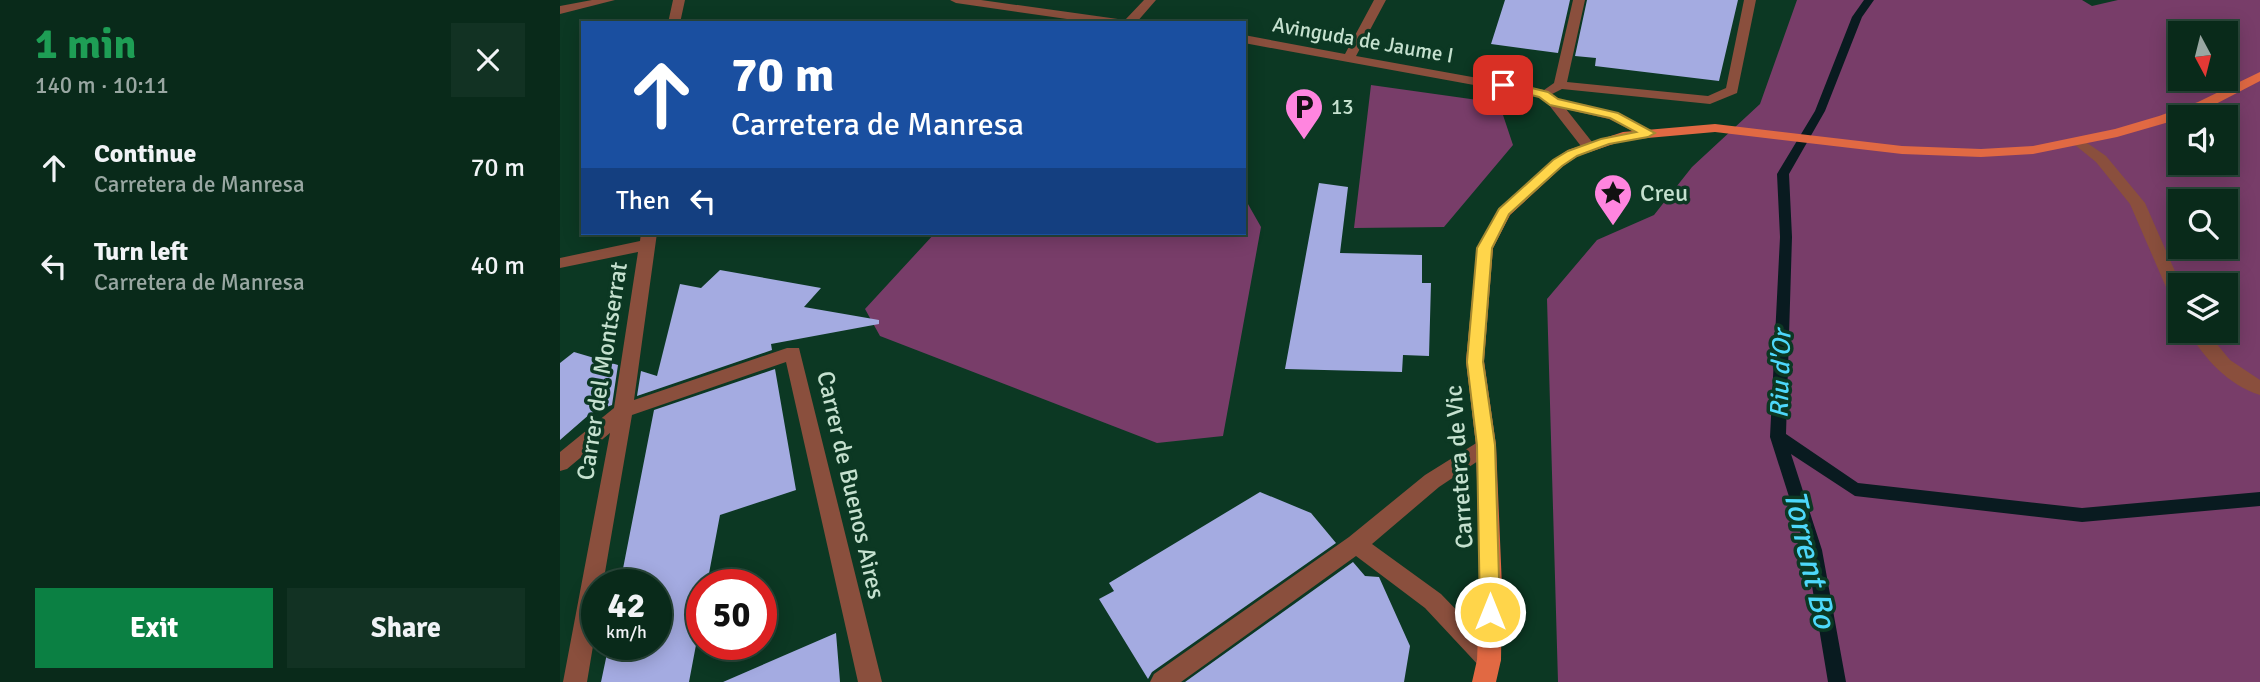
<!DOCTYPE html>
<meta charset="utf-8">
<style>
:root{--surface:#092a1a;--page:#123223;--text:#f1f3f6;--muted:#99a7a2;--line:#294639;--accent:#0b8043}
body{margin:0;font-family:Signika,sans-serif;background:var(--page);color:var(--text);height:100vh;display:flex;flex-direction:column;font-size:26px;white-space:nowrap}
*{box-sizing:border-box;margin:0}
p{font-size:23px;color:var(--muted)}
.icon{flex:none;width:38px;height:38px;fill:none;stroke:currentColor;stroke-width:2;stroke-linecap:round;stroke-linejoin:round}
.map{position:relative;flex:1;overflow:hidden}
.drawer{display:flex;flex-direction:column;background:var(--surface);width:560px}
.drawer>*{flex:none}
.guide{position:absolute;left:21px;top:21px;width:665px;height:214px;border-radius:0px;box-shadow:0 4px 18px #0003,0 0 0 2px var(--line);background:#1a4fa0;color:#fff;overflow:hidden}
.needle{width:46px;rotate:173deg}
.tools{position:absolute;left:1608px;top:21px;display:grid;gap:14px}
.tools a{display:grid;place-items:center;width:70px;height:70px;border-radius:0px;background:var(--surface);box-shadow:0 4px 18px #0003,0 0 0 2px var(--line);font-size:35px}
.speed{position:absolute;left:21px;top:569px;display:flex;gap:14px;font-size:35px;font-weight:700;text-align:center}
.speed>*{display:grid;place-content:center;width:91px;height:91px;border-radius:50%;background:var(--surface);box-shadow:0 4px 18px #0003,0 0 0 2px var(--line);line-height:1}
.speed small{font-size:18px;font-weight:400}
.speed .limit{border:10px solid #d22;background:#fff;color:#111}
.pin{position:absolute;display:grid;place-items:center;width:60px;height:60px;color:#fff;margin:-30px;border-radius:14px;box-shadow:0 4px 10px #0006}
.me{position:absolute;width:77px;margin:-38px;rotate:0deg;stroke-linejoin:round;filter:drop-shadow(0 0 5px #0008)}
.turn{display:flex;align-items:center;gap:24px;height:147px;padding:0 35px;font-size:32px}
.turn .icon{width:91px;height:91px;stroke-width:2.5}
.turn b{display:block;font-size:49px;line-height:60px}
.then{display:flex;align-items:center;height:66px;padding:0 35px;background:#0003;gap:14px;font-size:26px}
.round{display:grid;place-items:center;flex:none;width:74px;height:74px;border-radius:0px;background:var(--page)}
.headline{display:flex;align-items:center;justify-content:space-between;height:119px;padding:0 35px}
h1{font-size:42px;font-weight:800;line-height:52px;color:#1e9e55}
.primary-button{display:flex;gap:14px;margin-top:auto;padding:14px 35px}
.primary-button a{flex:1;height:80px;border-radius:0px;background:var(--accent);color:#fff;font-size:28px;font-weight:800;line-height:80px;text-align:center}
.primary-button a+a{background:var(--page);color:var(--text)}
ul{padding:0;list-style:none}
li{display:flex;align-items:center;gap:21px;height:98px;padding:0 35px}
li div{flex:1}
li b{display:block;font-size:26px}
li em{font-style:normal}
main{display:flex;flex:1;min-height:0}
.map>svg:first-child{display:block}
</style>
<main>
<section class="drawer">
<div class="headline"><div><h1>1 min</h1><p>140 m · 10:11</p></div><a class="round"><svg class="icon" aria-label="close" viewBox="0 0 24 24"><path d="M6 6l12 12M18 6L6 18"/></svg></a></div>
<ul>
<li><svg class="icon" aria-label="ahead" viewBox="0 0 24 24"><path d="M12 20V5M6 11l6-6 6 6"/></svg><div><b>Continue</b><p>Carretera de Manresa</p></div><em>70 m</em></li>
<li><svg class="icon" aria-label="left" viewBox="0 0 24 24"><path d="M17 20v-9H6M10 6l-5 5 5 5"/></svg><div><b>Turn left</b><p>Carretera de Manresa</p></div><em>40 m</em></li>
</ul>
<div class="primary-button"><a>Exit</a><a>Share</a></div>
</section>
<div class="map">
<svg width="1700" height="682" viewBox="0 0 1700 682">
<rect width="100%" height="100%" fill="#0c3823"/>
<path fill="#783d69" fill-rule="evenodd" d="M1237,0H1522L1532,6L1558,0H1700V682H998L987,299L1037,240L1094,215L1132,167L1200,104ZM1620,33H1666V79H1620ZM1620,117H1666V163H1620ZM1620,201H1666V247H1620ZM1620,285H1666V331H1620Z
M811,85L939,103L953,145L884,227L794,228Z
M684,197L701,227L663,436L597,443L320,336L305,309L375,233H684Z"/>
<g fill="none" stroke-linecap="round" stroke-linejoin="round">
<path fill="#091b20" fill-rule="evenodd" d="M1304,0H1314L1302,17L1265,111L1229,174L1232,237L1226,434L1298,483L1522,508L1700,492V506L1522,522L1295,496L1231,454L1262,550L1286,682H1268L1246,550L1210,437L1220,237L1217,174L1255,111L1292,17Z"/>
</g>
<path fill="#a4abe1" d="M945,0H1010L998,53L931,44Z
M1027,0H1178L1159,81L1035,66L1036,58L1015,56Z
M759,183L788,187L780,253L862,255V283H871L869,356L843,355L842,372L725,369Z
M160,270L261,288L244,307L319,320V324L211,344L212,350L77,396L81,371L97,376L120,284L141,288Z
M14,352L58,365L52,405L31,413L0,440V363Z
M215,369L236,490L160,515L147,584H142V613L129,682H41L49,644H96V584H60L94,410Z
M700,492L751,513L776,543L592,672L588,679L539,599L554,591L549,583Z
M793,562L805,576L819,577L850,646L844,682H625Z
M276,633L280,682H163Z"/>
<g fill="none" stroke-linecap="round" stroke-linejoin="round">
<path fill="#8a4f3d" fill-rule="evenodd" d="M32,0H55L0,14V6Z
M113,0H125L120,23H108Z
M390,0H421L565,20L584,0H596L576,23H535L396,3Z
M814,0H826L796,56L984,90L994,83L1013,0H1025L1007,82L1148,96L1166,88L1184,0H1196L1177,93L1150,104L1002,89L992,94L999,99L1059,113L1095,133L1093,136H1083L1049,119L1006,109L1036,147L1029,151L1024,150L989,105L979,97L684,43V35L785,54Z
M1520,138L1546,156L1585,203L1621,285L1620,307L1614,305L1612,301L1570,204L1536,162L1515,145V139Z
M81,233H97L74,400L227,348H239L322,682H298L226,362L72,415L43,584H37V622L27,682H3L50,433L7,469L0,471V452L54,408L78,252L0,268V258L80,241Z
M1628,331H1646L1670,360L1700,380V395C1668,385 1645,359 1628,331Z
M926,437L933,439L936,445L933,451L879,487L812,544L881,594L937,652L941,660L937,668L929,671L921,668L865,608L796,556L621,682H590L594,674L789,537L865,475Z"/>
<path fill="#e16943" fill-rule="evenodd" d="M1700,72V81L1648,108L1609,122L1557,137L1473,154L1421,157L1342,154L1155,132L1065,140L1018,156L1003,166L950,215L933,248L924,361L936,445L942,587L941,660L936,682H912L917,660L920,587L916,445L906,361L917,248L939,209L993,160L1008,150L1063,132L1155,124L1342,146L1421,149L1473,146L1555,129L1599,116L1638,102Z"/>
</g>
<path fill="#ffd54a" stroke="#a68a30" stroke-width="2" d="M943,81L988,92L998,99L1058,113L1095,133L1088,137L1049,144L1017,156L1002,166L949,214L932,248L923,362L935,445L940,612L937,618L930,621L923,618L920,612L917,445L907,362L917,248L939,209L993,160L1008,151L1041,139L1076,132L1050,118L990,105L979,97L939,87V82Z"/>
<defs>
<symbol id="parking-pin" viewBox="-11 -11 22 30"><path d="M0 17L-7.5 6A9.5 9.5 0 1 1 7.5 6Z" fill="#ff85df" stroke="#0c3823"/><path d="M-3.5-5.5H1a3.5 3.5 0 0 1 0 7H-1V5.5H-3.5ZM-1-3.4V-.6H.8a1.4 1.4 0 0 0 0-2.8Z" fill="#111"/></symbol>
<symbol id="sight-pin" viewBox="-11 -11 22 30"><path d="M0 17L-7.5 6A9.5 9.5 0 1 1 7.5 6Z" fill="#ff85df" stroke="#0c3823"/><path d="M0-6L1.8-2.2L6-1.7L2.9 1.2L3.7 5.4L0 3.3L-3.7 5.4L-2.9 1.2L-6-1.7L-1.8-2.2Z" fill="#111"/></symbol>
</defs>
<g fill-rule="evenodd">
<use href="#parking-pin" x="722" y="85" width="44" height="60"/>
<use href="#sight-pin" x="1031" y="171" width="44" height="60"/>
</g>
<g text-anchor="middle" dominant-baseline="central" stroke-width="7" stroke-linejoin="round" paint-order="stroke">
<g font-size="21" fill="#c5e1cf" stroke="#0c3823">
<text transform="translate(803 40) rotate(10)">Avinguda de Jaume I</text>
</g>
<g font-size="21" fill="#c5e1cf" stroke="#0c3823" text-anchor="start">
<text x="771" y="107">13</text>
</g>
<g font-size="24" fill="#c5e1cf" stroke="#0c3823" text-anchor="start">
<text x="1080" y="193">Creu</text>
</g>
<g font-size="24" fill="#c5e1cf" stroke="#0c3823">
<text transform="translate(42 371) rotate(-81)">Carrer del Montserrat</text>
<text transform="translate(899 467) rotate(-94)">Carretera de Vic</text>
<text transform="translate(291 485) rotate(77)">Carrer de Buenos Aires</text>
</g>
<g font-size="26" font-style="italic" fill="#4dd8fa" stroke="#0c3823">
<text transform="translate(1221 374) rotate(-88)">Riu d'Or</text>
</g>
<g font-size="32" font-style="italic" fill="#4dd8fa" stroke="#0c3823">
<text transform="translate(1250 559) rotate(77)">Torrent Bo</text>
</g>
</g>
</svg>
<div class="tools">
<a><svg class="needle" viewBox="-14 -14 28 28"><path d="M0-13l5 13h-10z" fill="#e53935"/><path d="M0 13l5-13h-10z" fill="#99a7a2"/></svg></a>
<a><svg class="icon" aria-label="sound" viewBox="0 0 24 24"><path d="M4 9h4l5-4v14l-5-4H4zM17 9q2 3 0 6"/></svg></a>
<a><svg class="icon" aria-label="search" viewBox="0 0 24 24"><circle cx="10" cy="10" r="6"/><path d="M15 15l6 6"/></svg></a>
<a><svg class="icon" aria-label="layers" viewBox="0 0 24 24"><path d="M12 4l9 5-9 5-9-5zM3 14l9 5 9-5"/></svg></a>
</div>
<div class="speed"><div>42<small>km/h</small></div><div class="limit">50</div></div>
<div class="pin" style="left:943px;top:85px;background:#d93025"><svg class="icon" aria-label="arrive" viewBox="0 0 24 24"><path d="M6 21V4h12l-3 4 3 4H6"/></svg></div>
<svg class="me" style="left:930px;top:612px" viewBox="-20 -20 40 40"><circle r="17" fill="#ffd54a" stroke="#fff" stroke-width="3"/><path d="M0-11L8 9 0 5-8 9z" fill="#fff"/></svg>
<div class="guide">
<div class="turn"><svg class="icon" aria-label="ahead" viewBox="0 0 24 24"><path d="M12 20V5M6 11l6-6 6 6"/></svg><div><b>70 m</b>Carretera de Manresa</div></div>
<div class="then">Then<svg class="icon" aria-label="left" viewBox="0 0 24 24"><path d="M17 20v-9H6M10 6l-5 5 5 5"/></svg></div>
</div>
</div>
</main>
